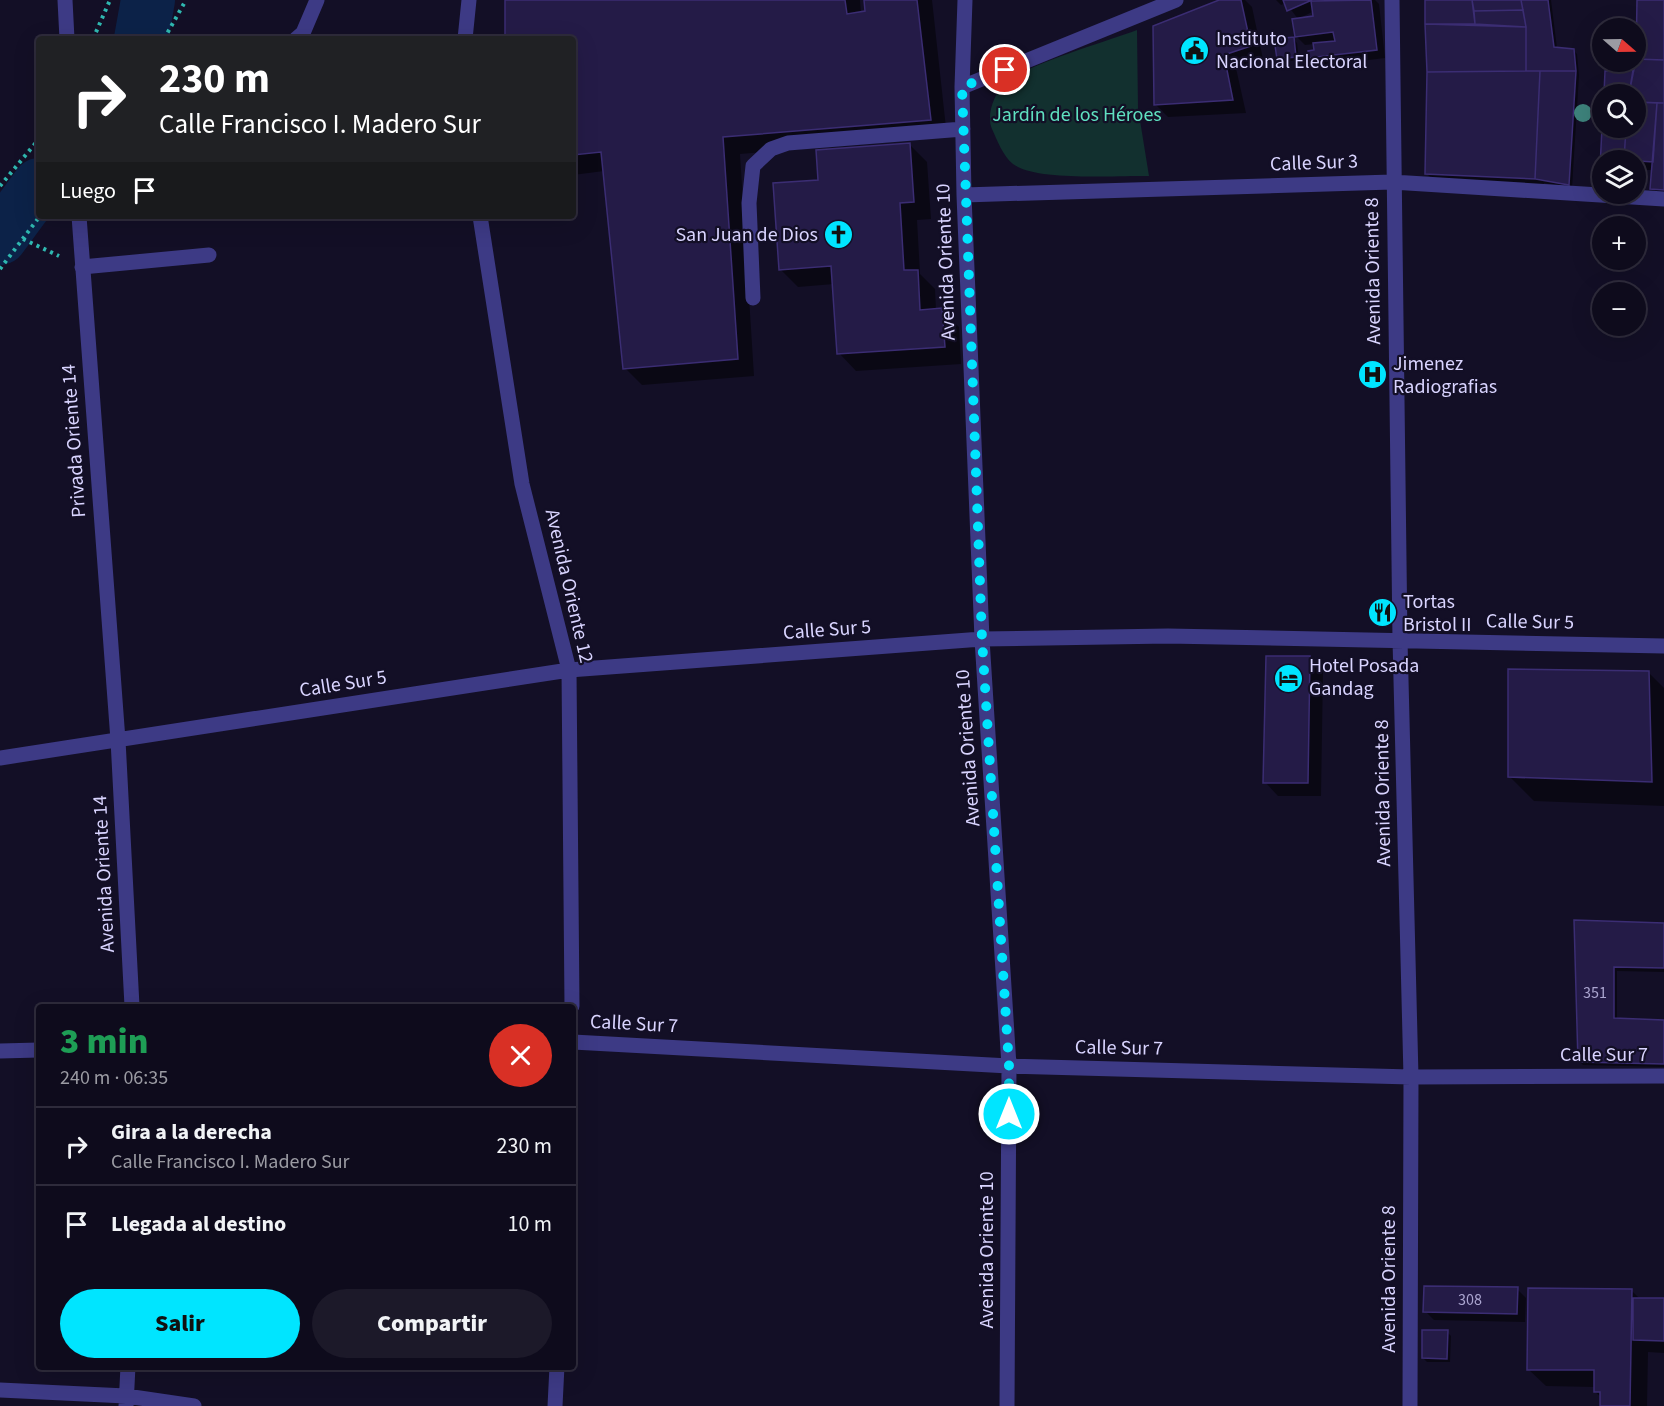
<!DOCTYPE html>
<html lang="es">
<meta charset="utf-8">
<style>
:root{--surface:#0e0b1c;--page:#1c1929;--text:#f1f3f6;--muted:#9b9ba3;--line:#2e2b3b;--accent:#00e5ff}
body{margin:0;font-family:"Source Sans 3",sans-serif;background:var(--page);color:var(--text);height:100vh;display:flex;flex-direction:column;font-size:22px;white-space:nowrap}
*{box-sizing:border-box;margin:0}
p{font-size:20px;color:var(--muted)}
.icon{flex:none;width:33px;height:33px;fill:none;stroke:currentColor;stroke-width:2;stroke-linecap:round;stroke-linejoin:round}
.map{position:relative;flex:1;overflow:hidden}
.panel{position:absolute;left:36px;top:1004px;width:540px;height:366px;display:flex;flex-direction:column;background:var(--surface);border-radius:6px;box-shadow:0 6px 24px #0002,0 0 0 2px var(--line)}
.panel>*{flex:none}
.hud{position:absolute;left:36px;top:36px;width:540px;height:183px;border-radius:6px;box-shadow:0 6px 24px #0002,0 0 0 2px var(--line);background:#202124;color:#fff;overflow:hidden}
.needle{width:39px;rotate:110deg}
.fabs{position:absolute;left:1592px;top:18px;display:grid;gap:12px}
.fabs a{display:grid;place-items:center;width:54px;height:54px;border-radius:50%;background:var(--surface);box-shadow:0 6px 24px #0002,0 0 0 2px var(--line);font-size:30px}
.pin{position:absolute;display:grid;place-items:center;width:51px;height:51px;color:#fff;margin:-26px;border:3px solid #fff;border-radius:50%;box-shadow:0 2px 6px #0007}
.me{position:absolute;width:66px;margin:-33px;rotate:0deg;stroke-linejoin:round;filter:drop-shadow(0 0 4px #0008)}
.turn{display:flex;align-items:center;gap:21px;height:126px;padding:0 24px;font-size:27px}
.turn .icon{width:78px;height:78px;stroke-width:2.5}
.turn b{display:block;font-size:42px;line-height:51px}
.then{display:flex;align-items:center;height:57px;padding:0 24px;background:#0003;gap:12px;font-size:22px}
.round{display:grid;place-items:center;flex:none;width:63px;height:63px;border-radius:32px;background:var(--page)}
.overview{display:flex;align-items:center;justify-content:space-between;height:102px;padding:0 24px}
h1{font-size:36px;font-weight:800;line-height:45px;color:#1e9e55}
.primary-button{display:flex;gap:12px;margin-top:auto;padding:12px 24px}
.primary-button a{flex:1;height:69px;border-radius:36px;background:var(--accent);color:#111;font-size:24px;font-weight:800;line-height:69px;text-align:center}
.primary-button a+a{background:var(--page);color:var(--text)}
ul{padding:0;list-style:none}
li{display:flex;align-items:center;gap:18px;height:78px;padding:0 24px;border-top:2px solid var(--line)}
li div{flex:1}
li b{display:block;font-size:22px}
li em{font-style:normal}
.map>svg:first-child{display:block}
</style>
<div class="map">
<svg width="1664" height="1406" viewBox="0 0 1664 1406">
<rect width="100%" height="100%" fill="#130f26"/>
<path fill="#12302f" d="M1137,30L1138,108L1149,176C1119,175 1036,182 1013,164C1003,156 997,140 992,129C986,115 994,94 1005,83C1025,65 1108,41 1137,30Z"/>
<path fill="#0007" d="M507,0H860L861,13L866,12L865,0H932L947,137L740,154L754,376L642,385L625,368L604,171L573,175V39H507Z
M1223,0H1245L1252,7L1263,59L1236,68L1246,113L1168,117L1155,104Z
M1276,0H1375L1379,4L1385,58L1319,66L1310,57L1315,52L1314,44L1305,45L1296,36L1315,17L1314,11L1298,19L1286,3L1281,5Z
M1427,0H1551L1557,48L1573,50L1577,54L1579,76L1572,188L1544,183L1543,187L1435,182L1427,174Z
M1638,0H1664V197L1652,188L1654,170H1635V160H1602L1604,128H1635V94H1605L1606,73L1635,74Z
M1293,39L1297,43L1299,60L1282,62L1278,58Z
M910,145L927,162L931,219L917,220L920,274L935,289L936,310H941L959,327L961,364L856,371L839,353L834,284L798,287L780,269L819,181Z
M1310,658L1323,671L1321,796H1278L1265,782Z
M1648,672L1664,688V806L1534,801L1509,776Z
M1575,921L1664,924V972L1617,971V1020L1664,1021V1067L1583,1065L1579,1061Z
M1517,1289L1526,1298L1525,1322L1434,1320L1425,1311Z
M1631,1290L1640,1299H1664V1353L1648,1352L1647,1406H1602V1398L1595,1392V1387L1546,1386L1528,1369Z
M1447,1332L1451,1336L1450,1362H1427L1423,1358Z"/>
<g fill="none" stroke-linecap="round" stroke-linejoin="round">
<path stroke="#0c2248" stroke-width="54" d="M141,39L148,0
M0,238L39,185"/>
</g>
<path fill="#241b47" stroke="#3b2d73" stroke-width="1.5" d="M505,0H845L847,14L865,11L864,0H917L931,120L723,137L738,359L623,369L601,152L573,155V39H505Z
M1219,0H1241L1251,46L1224,55L1233,100L1154,105L1153,26Z
M1283,0H1312L1287,11Z
M1371,0L1377,50L1308,58V51L1314,50L1313,43L1335,41L1333,32L1295,37L1292,19L1313,16L1311,1Z
M1425,0H1472L1475,24H1425Z
M1472,0H1521L1523,10L1474,11Z
M1521,0H1548L1554,47L1574,49L1576,71H1526V27Z
M1637,0H1664V60L1636,59Z
M1523,10L1526,27L1475,24L1474,11Z
M1425,24L1526,27V71L1427,72Z
M1294,37L1296,57L1277,59L1274,39Z
M1636,59L1664,60V103L1635,102V94H1629Z
M1633,70L1629,94H1604L1605,71Z
M1526,71H1540L1535,179L1425,174L1427,72Z
M1540,71H1576L1569,185L1535,179Z
M1635,102L1657,103L1653,162L1624,160L1626,128H1635Z
M1657,103H1664V190L1650,189Z
M1602,128H1626L1624,160H1602V187H1599Z
M910,143L914,202L900,203L904,270H918L920,310L942,308L945,347L837,354L831,266L779,270L773,183L818,180L816,150Z
M1266,656H1310L1308,783H1263Z
M1508,669L1649,671L1652,782L1508,777Z
M1574,920L1664,923V968L1614,967V1018L1664,1020V1064L1578,1062Z
M1424,1286L1518,1287L1517,1314L1423,1312Z
M1528,1288L1632,1289L1630,1406H1600V1392H1594V1370H1527Z
M1633,1298H1664V1341L1633,1340Z
M1422,1330H1448L1447,1359L1422,1358Z"/>
<g fill="none" stroke-linecap="round" stroke-linejoin="round">
<path stroke="#2fb8b0" stroke-width="4" stroke-dasharray="3 4.5" stroke-linecap="butt" d="M93,39L110,0
M164,39L186,0
M0,186L39,139
M23,239L59,256
M0,269L40,216"/>
<path stroke="#3d3a85" stroke-width="15" d="M65,0L67,39
M965,0L962,87L964,195L982,639L1009,1066L1007,1406
M1392,0L1400,640L1411,1077L1410,1406
M296,39L303,33L317,0
M465,39L469,0
M962,87L1176,0
M964,195L1392,182L1664,199
M79,216L118,740L132,1006
M480,216L522,484L569,670L572,1006
M82,267L209,255
M753,298L749,203L753,166L771,149L788,143L963,129
M0,758L569,670L982,639L1168,636L1664,646
M573,1042L1009,1066L1411,1077L1664,1076
M0,1051L39,1050
M0,1390L126,1396L194,1406
M126,1406L128,1366
M555,1406L557,1366"/>
</g>
<circle fill="#3d827b" cx="1583" cy="113" r="9"/>
<g fill="none" stroke-linecap="round" stroke-linejoin="round">
<path stroke="#00e5ff" stroke-width="10" stroke-dasharray="0 18" d="M1005,70L962,87L982,639L1009,1066V1114"/>
</g>
<defs>
<symbol id="civic-disc" viewBox="-11 -11 22 22"><circle r="9.5" fill="#00e5ff" stroke="#130f26"/><path d="M-.6-6.5H3V-4.5H.6V-3L4-1V1h2V6H-6V1h2V-1L-.6-3ZM-1.2 2.5V6h2.4V2.5Z" fill="#111"/></symbol>
<symbol id="church-disc" viewBox="-11 -11 22 22"><circle r="9.5" fill="#00e5ff" stroke="#130f26"/><path d="M-1.2-6h2.4v3.5h3.3v2.4h-3.3V6h-2.4V-.1h-3.3v-2.4h3.3Z" fill="#111"/></symbol>
<symbol id="hospital-disc" viewBox="-11 -11 22 22"><circle r="9.5" fill="#00e5ff" stroke="#130f26"/><path d="M-5-5h3v3.5h4V-5h3V5h-3V1.5h-4V5h-3Z" fill="#111"/></symbol>
<symbol id="restaurant-disc" viewBox="-11 -11 22 22"><circle r="9.5" fill="#00e5ff" stroke="#130f26"/><path d="M-5-6h1v4h1v-4h1v4h1v-4h1v5L-1.5 .5V6h-2V.5L-5-1ZM5-6V6H3V1.5H1.5Q1.5-4 5-6Z" fill="#111"/></symbol>
<symbol id="hotel-disc" viewBox="-11 -11 22 22"><circle r="9.5" fill="#00e5ff" stroke="#130f26"/><path d="M-6-4.5h1.5V1H6V5H4.5V3h-9V5H-6ZM-4 0a1.8 1.8 0 1 1 3.6 0ZM.5 0V-2.5h3Q6-2.5 6 0Z" fill="#111"/></symbol>
</defs>
<g fill-rule="evenodd">
<use href="#civic-disc" x="1178" y="34" width="33" height="33"/>
<use href="#church-disc" x="822" y="218" width="33" height="33"/>
<use href="#hospital-disc" x="1356" y="358" width="33" height="33"/>
<use href="#restaurant-disc" x="1366" y="596" width="33" height="33"/>
<use href="#hotel-disc" x="1272" y="662" width="33" height="33"/>
</g>
<g text-anchor="middle" dominant-baseline="central" stroke-width="4.5" stroke-linejoin="round" paint-order="stroke">
<g font-size="16" fill="#aca6d1">
<text x="1595" y="993">351</text>
<text x="1470" y="1300">308</text>
</g>
<g font-size="20" fill="#d9d4ff" stroke="#130f26" text-anchor="start">
<text x="1216" y="39">Instituto<tspan x="1216" dy="23">Nacional Electoral</tspan></text>
<text x="818" y="235" text-anchor="end">San Juan de Dios</text>
<text x="1393" y="364">Jimenez<tspan x="1393" dy="23">Radiografias</tspan></text>
<text x="1403" y="602">Tortas<tspan x="1403" dy="23">Bristol II</tspan></text>
<text x="1309" y="666">Hotel Posada<tspan x="1309" dy="23">Gandag</tspan></text>
</g>
<g font-size="20" fill="#5fe0c0" stroke="#130f26">
<text x="1077" y="115">Jardín de los Héroes</text>
</g>
<g font-size="20" fill="#d9d4ff" stroke="#130f26">
<text transform="translate(1314 163) rotate(-2)">Calle Sur 3</text>
<text transform="translate(946 262) rotate(-92)">Avenida Oriente 10</text>
<text transform="translate(1373 271) rotate(-91)">Avenida Oriente 8</text>
<text transform="translate(74 441) rotate(-94)">Privada Oriente 14</text>
<text transform="translate(569 586) rotate(77)">Avenida Oriente 12</text>
<text transform="translate(1530 622) rotate(1)">Calle Sur 5</text>
<text transform="translate(827 630) rotate(-4)">Calle Sur 5</text>
<text transform="translate(343 684) rotate(-9)">Calle Sur 5</text>
<text transform="translate(968 748) rotate(-94)">Avenida Oriente 10</text>
<text transform="translate(1383 793) rotate(-91)">Avenida Oriente 8</text>
<text transform="translate(104 874) rotate(-93)">Avenida Oriente 14</text>
<text transform="translate(634 1024) rotate(3)">Calle Sur 7</text>
<text transform="translate(1119 1048) rotate(1)">Calle Sur 7</text>
<text x="1604" y="1055">Calle Sur 7</text>
<text transform="translate(987 1250) rotate(-90)">Avenida Oriente 10</text>
<text transform="translate(1389 1279) rotate(-90)">Avenida Oriente 8</text>
</g>
</g>
</svg>
<div class="fabs">
<a><svg class="needle" viewBox="-14 -14 28 28"><path d="M0-13l5 13h-10z" fill="#e53935"/><path d="M0 13l5-13h-10z" fill="#9b9ba3"/></svg></a>
<a><svg class="icon" aria-label="search" viewBox="0 0 24 24"><circle cx="10" cy="10" r="6"/><path d="M15 15l6 6"/></svg></a>
<a><svg class="icon" aria-label="layers" viewBox="0 0 24 24"><path d="M12 4l9 5-9 5-9-5zM3 14l9 5 9-5"/></svg></a>
<a>+</a>
<a>−</a>
</div>
<div class="pin" style="left:1005px;top:70px;background:#d93025"><svg class="icon" aria-label="arrive" viewBox="0 0 24 24"><path d="M6 21V4h12l-3 4 3 4H6"/></svg></div>
<svg class="me" style="left:1009px;top:1114px" viewBox="-20 -20 40 40"><circle r="17" fill="#00e5ff" stroke="#fff" stroke-width="3"/><path d="M0-11L8 9 0 5-8 9z" fill="#fff"/></svg>
<div class="hud">
<div class="turn"><svg class="icon" aria-label="right" viewBox="0 0 24 24"><path d="M7 20v-9h11M14 6l5 5-5 5"/></svg><div><b>230 m</b>Calle Francisco I. Madero Sur</div></div>
<div class="then">Luego<svg class="icon" aria-label="arrive" viewBox="0 0 24 24"><path d="M6 21V4h12l-3 4 3 4H6"/></svg></div>
</div>
<section class="panel">
<div class="overview"><div><h1>3 min</h1><p>240 m · 06:35</p></div><a class="round" style="background:#d93025;color:#fff"><svg class="icon" aria-label="close" viewBox="0 0 24 24"><path d="M6 6l12 12M18 6L6 18"/></svg></a></div>
<ul>
<li><svg class="icon" aria-label="right" viewBox="0 0 24 24"><path d="M7 20v-9h11M14 6l5 5-5 5"/></svg><div><b>Gira a la derecha</b><p>Calle Francisco I. Madero Sur</p></div><em>230 m</em></li>
<li><svg class="icon" aria-label="arrive" viewBox="0 0 24 24"><path d="M6 21V4h12l-3 4 3 4H6"/></svg><div><b>Llegada al destino</b></div><em>10 m</em></li>
</ul>
<div class="primary-button"><a>Salir</a><a>Compartir</a></div>
</section>
</div>
